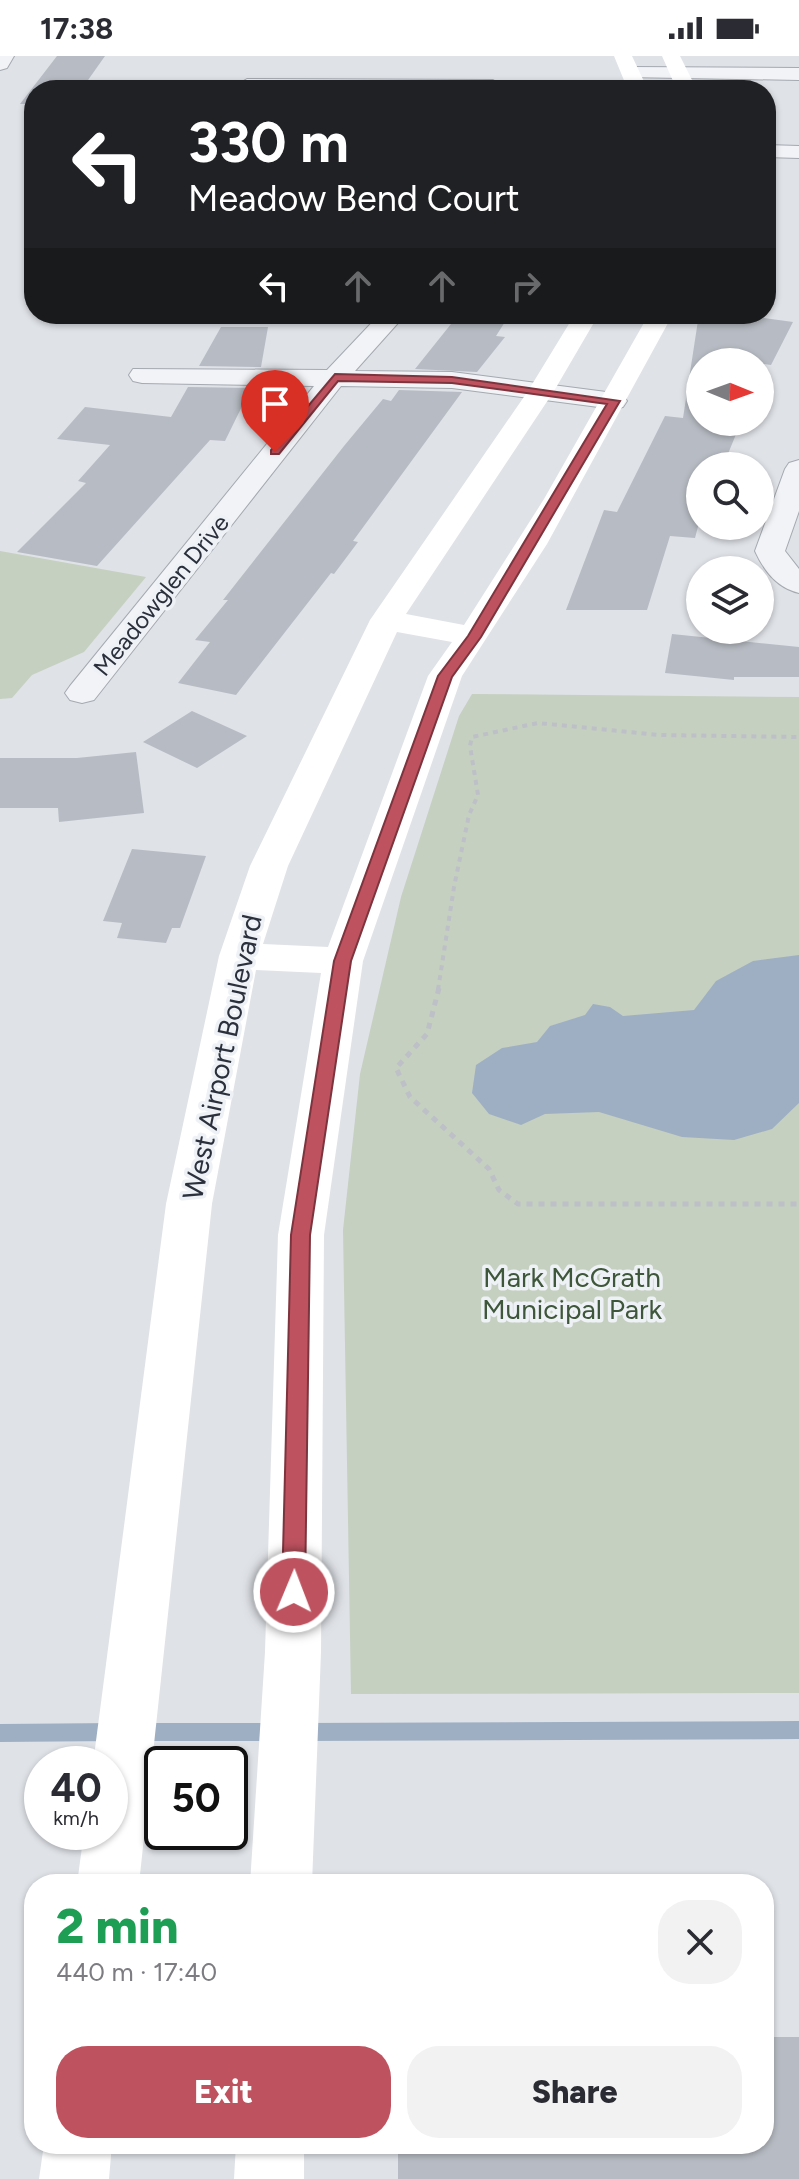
<!DOCTYPE html>
<meta charset="utf-8">
<style>
:root{--surface:#fff;--page:#f2f2f3;--text:#2b2b33;--muted:#7c7c81;--accent:#be525f}
body{margin:0;font-family:Figtree,sans-serif;background:var(--page);color:var(--text);height:100vh;display:flex;flex-direction:column;font-size:30px;white-space:nowrap}
*{box-sizing:border-box;margin:0}
p{font-size:26px;color:var(--muted)}
.icon{flex:none;width:44px;height:44px;fill:none;stroke:currentColor;stroke-width:2;stroke-linecap:round;stroke-linejoin:round}
.map{position:relative;flex:1;overflow:hidden}
.details{position:absolute;left:24px;top:1818px;width:750px;height:280px;display:flex;flex-direction:column;background:var(--surface);border-radius:32px;box-shadow:0 2px 6px #0004}
.details>*{flex:none}
.guide{position:absolute;left:24px;top:24px;width:752px;height:244px;border-radius:32px;box-shadow:0 2px 6px #0004;background:#202124;color:#fff;overflow:hidden}
.needle{width:52px;rotate:91deg}
.buttons{position:absolute;left:686px;top:292px;display:grid;gap:16px}
.buttons a{display:grid;place-items:center;width:88px;height:88px;border-radius:50%;background:var(--surface);box-shadow:0 2px 6px #0004;font-size:40px}
.speed{position:absolute;left:24px;top:1690px;display:flex;gap:16px;font-size:40px;font-weight:700;text-align:center}
.speed>*{display:grid;place-content:center;width:104px;height:104px;border-radius:50%;background:var(--surface);box-shadow:0 2px 6px #0004;line-height:1}
.speed small{font-size:20px;font-weight:400}
.speed .limit{border:4px solid #111;border-radius:12px;background:#fff;color:#111}
.pin{position:absolute;display:grid;place-items:center;width:68px;height:68px;color:#fff;margin:-82px -34px;border-radius:50% 50% 50% 0;rotate:-45deg;box-shadow:0 0 8px #0007}
.pin .icon{rotate:45deg}
.me{position:absolute;width:88px;margin:-44px;rotate:1deg;stroke-linejoin:round;filter:drop-shadow(0 0 6px #0008)}
.turn{display:flex;align-items:center;gap:28px;height:168px;padding:0 32px;font-size:36px}
.turn .icon{width:104px;height:104px;stroke-width:2.5}
.turn b{display:block;font-size:56px;line-height:68px}
.lanes{display:flex;align-items:center;height:76px;padding:0 32px;background:#0003;justify-content:center;gap:40px;direction:ltr}
.lanes .off{opacity:.35}
.round{display:grid;place-items:center;flex:none;width:84px;height:84px;border-radius:32px;background:var(--page)}
.overview{display:flex;align-items:center;justify-content:space-between;height:136px;padding:0 32px}
h1{font-size:48px;font-weight:800;line-height:60px;color:#1e9e55}
.primary-button{display:flex;gap:16px;margin-top:auto;padding:16px 32px}
.primary-button a{flex:1;height:92px;border-radius:32px;background:var(--accent);color:#fff;font-size:32px;font-weight:800;line-height:92px;text-align:center}
.primary-button a+a{background:var(--page);color:var(--text)}
.status{display:flex;justify-content:space-between;align-items:center;height:56px;padding:0 40px;background:var(--surface);direction:ltr}
.status svg{height:22px;fill:currentColor}
.map>svg:first-child{display:block}
</style>
<div class="status"><b>17:38</b><svg viewBox="0 0 49 12"><path d="M0 12V9h3v3zM5 12V6h3v6zM10 12V3h3v9zM15 12V0h3v12zM26 1h20v11H26zM47 4h2v5h-2z"/></svg></div>
<div class="map">
<svg width="799" height="2123" viewBox="0 0 799 2123">
<rect width="100%" height="100%" fill="#dfe2e7"/>
<path fill="#c5d0c1" d="M0,495L146,521L84,596L32,619L12,642L0,643Z
M472,638L799,641V1637L351,1638L343,1174L360,1018L401,841L459,660Z"/>
<path fill="#9eafc3" d="M799,899V1047L772,1073L734,1084L682,1081L599,1056L545,1058L521,1069L489,1058L472,1037L476,1009L502,992L537,986L550,970L585,959L593,948L610,951L623,960L694,954L716,925L753,905Z"/>
<g fill="none" stroke-linecap="round" stroke-linejoin="round">
<path fill="#9eafc3" fill-rule="evenodd" d="M799,1665V1683L300,1685L293,1682L291,1676L293,1670L300,1667Z
M116,1667L123,1670L125,1676L123,1682L116,1685L0,1686V1668Z
M136,1667H276L283,1670L285,1676L283,1682L276,1685H136L129,1682L127,1676L129,1670Z"/>
</g>
<path fill="#b7bbc3" d="M57,0H105L81,34H34V48H20Z
M459,258H510L496,280L505,281L477,316L415,313Z
M699,258H735L793,266L771,309L764,308L760,318V306H700V366H741L723,410H700V463L695,482L670,480L647,554H566L604,454L617,456L665,360L683,362Z
M221,271H268L261,311L199,310Z
M188,331L251,332L225,385L210,384L97,510L17,496L86,427L78,425L110,389L57,383L85,351L171,361Z
M399,334L462,336L353,485L358,486L334,518L331,517L236,639L178,627L210,586L195,584L228,544H223L344,390L383,343L391,345Z
M672,578L799,591V621H734V624L665,617Z
M192,655L247,680L197,712L143,686Z
M136,696L144,757L59,766L58,752H0V702H77Z
M132,793L206,800L180,872H172L166,887L117,882L122,867L103,865Z
M764,1981H799V2123H398V2088H764Z"/>
<g fill="none" stroke-linecap="round" stroke-linejoin="round">
<defs>
<path id="street" d="M0,0H14L7,12L0,14Z
M632,11L799,12V24L625,21V13Z
M247,23L493,24L503,30L500,34L240,33L237,29Z
M766,89L799,90V102L766,101Z
M380,258H406L355,315L452,316L614,337L623,339L627,345L623,351L614,353L452,332L341,330L94,644L82,647L70,644L65,637L70,630L314,330L142,327L133,325L129,319L133,313L327,314Z
M799,404V455L785,495L799,513V537C777,532 764,515 755,495L785,413L789,407Z"/>
</defs>
<use href="#street" stroke="#a5a9b0" stroke-width="2"/>
<path stroke="#bdc0c6" stroke-width="4" stroke-dasharray="5 5" stroke-linecap="butt" d="M438,934L454,831L469,759L478,739L470,690L472,681L538,667L660,679L799,681"/>
<path stroke="#bdc0c6" stroke-width="5" stroke-dasharray="6 6" stroke-linecap="butt" d="M439,932L427,978L396,1012L410,1041L489,1113L499,1134L518,1148H799"/>
<use href="#street" fill="#f1f3f6" fill-rule="evenodd"/>
<path fill="#fff" fill-rule="evenodd" d="M614,0H632L648,34H628Z
M662,0H680L697,34H677Z
M575,258H599L554,335L406,558L464,569L544,443L649,258H673L547,488L462,620L363,905L324,1179L321,1596L312,1828H250L265,1596L278,1179L321,917L256,914L212,1148L139,1828H77L84,1776H110V1708H93L166,1148L219,900L250,810L370,564L528,335ZM397,576L452,586L428,620L328,891L263,888L288,810Z
M44,2088H112L109,2123H39Z
M236,2088H304V2123H234Z"/>
</g>
<path fill="#be525f" stroke="#7c353e" stroke-width="2" d="M335,318L452,321L620,345L481,581L452,621L351,905L310,1179L305,1536L302,1543L294,1546L286,1543L282,1536L291,1179L334,905L438,620L468,580L607,348L452,327L338,325L279,398H271V394Z"/>
<g text-anchor="middle" dominant-baseline="central" stroke-width="7" stroke-linejoin="round" paint-order="stroke">
<g font-size="24" fill="#2a303c" stroke="#eef1f5">
<text transform="translate(161 539) rotate(-51)">Meadowglen Drive</text>
</g>
<g font-size="28" fill="#2a303c" stroke="#eef1f5">
<text transform="translate(222 1001) rotate(-78)">West Airport Boulevard</text>
</g>
<g font-size="28" fill="#3e5639" stroke="#eef1f5">
<text x="572" y="1221">Mark McGrath<tspan x="572" dy="32">Municipal Park</tspan></text>
</g>
</g>
</svg>
<div class="buttons">
<a><svg class="needle" viewBox="-14 -14 28 28"><path d="M0-13l5 13h-10z" fill="#e53935"/><path d="M0 13l5-13h-10z" fill="#7c7c81"/></svg></a>
<a><svg class="icon" aria-label="search" viewBox="0 0 24 24"><circle cx="10" cy="10" r="6"/><path d="M15 15l6 6"/></svg></a>
<a><svg class="icon" aria-label="layers" viewBox="0 0 24 24"><path d="M12 4l9 5-9 5-9-5zM3 14l9 5 9-5"/></svg></a>
</div>
<div class="speed"><div>40<small>km/h</small></div><div class="limit">50</div></div>
<div class="pin" style="left:275px;top:396px;background:#d93025"><svg class="icon" aria-label="arrive" viewBox="0 0 24 24"><path d="M6 21V4h12l-3 4 3 4H6"/></svg></div>
<svg class="me" style="left:294px;top:1536px" viewBox="-20 -20 40 40"><circle r="17" fill="#be525f" stroke="#fff" stroke-width="3"/><path d="M0-11L8 9 0 5-8 9z" fill="#fff"/></svg>
<div class="guide">
<div class="turn"><svg class="icon" aria-label="left" viewBox="0 0 24 24"><path d="M17 20v-9H6M10 6l-5 5 5 5"/></svg><div><b>330 m</b>Meadow Bend Court</div></div>
<div class="lanes"><svg class="icon" aria-label="left" viewBox="0 0 24 24"><path d="M17 20v-9H6M10 6l-5 5 5 5"/></svg><svg class="icon off" aria-label="ahead" viewBox="0 0 24 24"><path d="M12 20V5M6 11l6-6 6 6"/></svg><svg class="icon off" aria-label="ahead" viewBox="0 0 24 24"><path d="M12 20V5M6 11l6-6 6 6"/></svg><svg class="icon off" aria-label="right" viewBox="0 0 24 24"><path d="M7 20v-9h11M14 6l5 5-5 5"/></svg></div>
</div>
<section class="details">
<div class="overview"><div><h1>2 min</h1><p>440 m · 17:40</p></div><a class="round"><svg class="icon" aria-label="close" viewBox="0 0 24 24"><path d="M6 6l12 12M18 6L6 18"/></svg></a></div>
<div class="primary-button"><a>Exit</a><a>Share</a></div>
</section>
</div>
